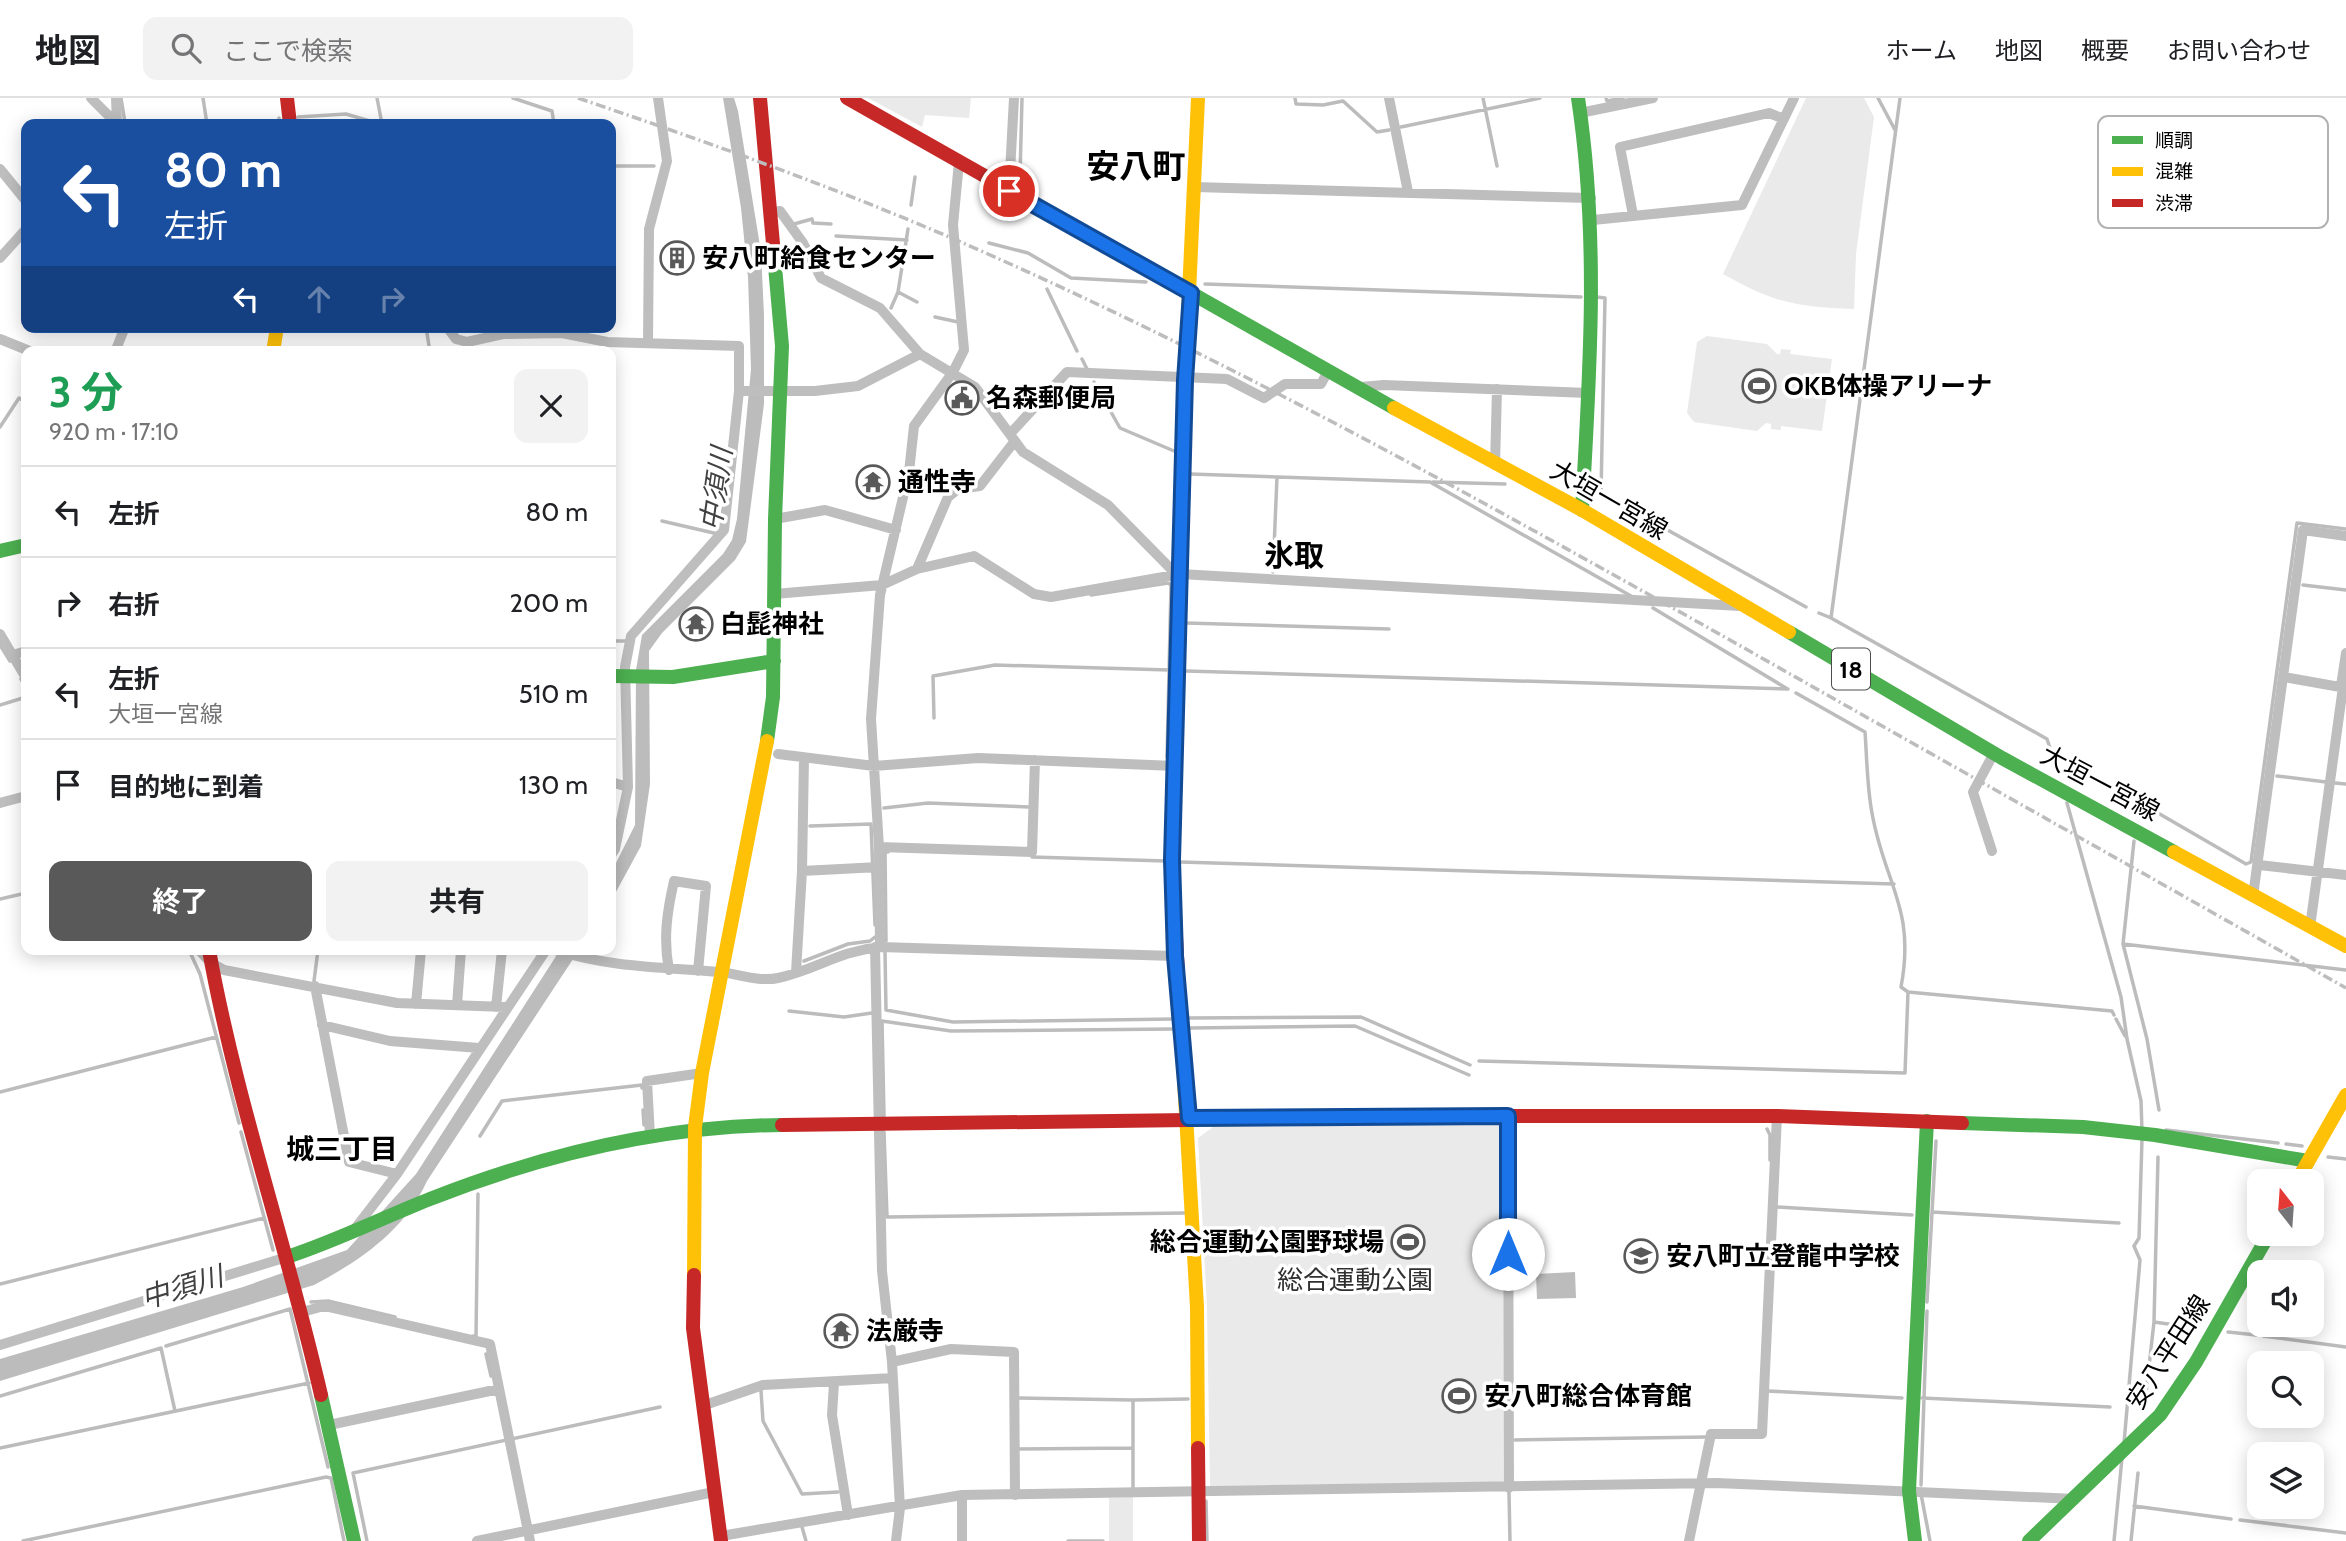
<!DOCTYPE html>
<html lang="ja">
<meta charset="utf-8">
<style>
:root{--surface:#fff;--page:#f2f2f2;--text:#202124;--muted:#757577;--line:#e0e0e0;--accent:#595959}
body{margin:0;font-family:Cabin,"Noto Sans JP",sans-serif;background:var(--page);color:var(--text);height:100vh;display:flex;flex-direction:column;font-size:26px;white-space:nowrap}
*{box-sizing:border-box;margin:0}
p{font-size:23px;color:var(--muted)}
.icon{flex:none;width:38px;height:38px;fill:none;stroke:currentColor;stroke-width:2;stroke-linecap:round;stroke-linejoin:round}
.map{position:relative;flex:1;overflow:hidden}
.side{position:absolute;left:21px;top:248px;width:595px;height:609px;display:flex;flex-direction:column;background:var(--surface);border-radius:14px;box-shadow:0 4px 18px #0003}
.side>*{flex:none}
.guide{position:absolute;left:21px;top:21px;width:595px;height:214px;border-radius:14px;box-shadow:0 4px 18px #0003;background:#1a4fa0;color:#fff;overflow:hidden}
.needle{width:46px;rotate:343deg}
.fabs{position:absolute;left:2247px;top:1071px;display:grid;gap:14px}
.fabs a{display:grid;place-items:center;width:77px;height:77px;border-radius:14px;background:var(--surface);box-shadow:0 4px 18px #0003;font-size:35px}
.pin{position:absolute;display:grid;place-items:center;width:60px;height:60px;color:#fff;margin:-30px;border:4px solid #fff;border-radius:50%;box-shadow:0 2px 7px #0007}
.me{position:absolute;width:77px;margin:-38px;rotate:0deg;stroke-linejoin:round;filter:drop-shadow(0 0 5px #0008)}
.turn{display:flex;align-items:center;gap:24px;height:147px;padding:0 28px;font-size:32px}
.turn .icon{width:91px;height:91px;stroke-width:2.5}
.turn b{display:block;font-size:49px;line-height:60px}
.lanes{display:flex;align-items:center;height:66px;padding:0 28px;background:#0003;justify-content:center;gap:35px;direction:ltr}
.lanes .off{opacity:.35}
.round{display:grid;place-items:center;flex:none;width:74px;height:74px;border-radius:14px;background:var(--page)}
.overview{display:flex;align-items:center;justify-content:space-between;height:119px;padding:0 28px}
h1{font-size:42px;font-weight:700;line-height:52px;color:#1e9e55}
.action{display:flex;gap:14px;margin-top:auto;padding:14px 28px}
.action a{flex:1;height:80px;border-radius:14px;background:var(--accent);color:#fff;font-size:28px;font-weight:700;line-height:80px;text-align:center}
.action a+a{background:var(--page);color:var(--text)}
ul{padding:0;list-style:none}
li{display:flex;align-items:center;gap:21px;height:91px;padding:0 28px;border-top:2px solid var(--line)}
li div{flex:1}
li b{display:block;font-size:26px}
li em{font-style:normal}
header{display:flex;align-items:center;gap:42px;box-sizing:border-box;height:98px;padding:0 35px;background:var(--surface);border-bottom:2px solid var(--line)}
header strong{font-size:33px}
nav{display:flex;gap:38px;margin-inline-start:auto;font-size:24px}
.search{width:490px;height:63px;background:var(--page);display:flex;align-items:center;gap:18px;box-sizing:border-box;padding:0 24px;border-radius:14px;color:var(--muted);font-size:26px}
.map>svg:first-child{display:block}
</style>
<header>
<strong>地図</strong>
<div class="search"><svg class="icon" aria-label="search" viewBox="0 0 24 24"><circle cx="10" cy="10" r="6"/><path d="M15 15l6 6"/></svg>ここで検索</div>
<nav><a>ホーム</a><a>地図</a><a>概要</a><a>お問い合わせ</a></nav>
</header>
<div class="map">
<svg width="2346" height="1443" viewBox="0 0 2346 1443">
<rect width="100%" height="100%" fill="#fff"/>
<path fill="#eaeaea" d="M868,0H971L969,20L925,17L922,29Z
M1806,0H1864L1874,19L1856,156L1854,211C1797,209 1774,205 1723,176Z
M1707,238L1767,246L1777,256H1780L1781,251L1791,252L1790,256L1832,261L1822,333L1781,328V332L1771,331V326L1766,325L1757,333L1694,324L1687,315L1697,244Z
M1502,1026L1507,1384L1210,1388L1207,1209L1198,1040L1213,1029Z
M1133,1399V1443H1109V1400Z"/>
<path fill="#bcbcbc" d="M723,0H734L738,13L761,154L764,217V306L746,444L735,462L662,535L649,553L650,686L641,748L611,803V775L635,727L636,572L642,537L723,456L732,442L737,421L751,271L748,179L741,110Z
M560,852H579L427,1083C404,1133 361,1162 314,1187L0,1283V1261L243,1189L347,1152L416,1076Z
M1575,1174L1576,1200L1537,1201L1536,1176Z"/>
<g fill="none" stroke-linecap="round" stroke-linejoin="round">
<path stroke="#bcbcbc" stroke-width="3.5" d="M121,0L125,25L130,26
M203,0L207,26
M377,0L382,26
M513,0L552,13L554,26
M1295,0L1296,6L1323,7L1343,3L1377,34L1389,32
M1483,0L1497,68
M1606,0L1607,3L1623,0
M1878,0L1895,32
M1900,0L1831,520L2047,641L2053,659
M298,19L346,16L380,26
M279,20V26
M1401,29L1540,0
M611,68H654
M1020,79L1022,0
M911,107L915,79
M794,126L812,121L813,125L831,126
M836,138L907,142
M989,145L1028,155L1071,180L1146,184
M1205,186L1581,199
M1047,191L1077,253
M898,194L917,204
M1597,199L1605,200L1601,395L1806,509
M891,210L898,194L908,131
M935,219L958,224
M426,229L430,254
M1082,261L1087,271
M1094,284L1120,330L1174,353
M0,329L19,300L26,304
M1190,376L1430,384L1631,498
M1433,384L1505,386
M662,423L718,436
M1273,474L1277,379
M2303,487L2346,492
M1091,497L1168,485L1171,487L1167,659
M1653,510L1786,590
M1819,515L1831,520
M1186,525L1389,531
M611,543H626
M0,547L10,563
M1186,573L1788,591
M21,581L26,589
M1796,595L1865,634C1867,661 1867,689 1872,715C1884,785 1916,810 1901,889L1908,894L2112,913L2114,917
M0,607L26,599
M934,620L933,578L995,567L1169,572
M2277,678L2326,684
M2335,685L2346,686
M2139,704L2246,766L2251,764L2297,425L2346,431
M2067,705L2121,899L2127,941L2141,1003L2142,1033
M884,710L928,705L1029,709
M810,728L871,726L875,827
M2134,743L2123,846L2147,941L2159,1012
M1032,759L1166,763
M1180,764L1894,786
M0,801L26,795
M886,843L885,754H888
M2123,846L2346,872
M189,852L200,876L239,1025
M885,854L886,912L953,924L1174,921
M804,863L848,846L870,843L875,839
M314,883L318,852
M789,913L844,919L872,915
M1188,920L1361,919L1470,967
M2116,921L2125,938
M1190,930L1355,928L1469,977
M1479,963L1905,975L1908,894
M0,994L216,939
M643,1012L644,1027
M884,1018L882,923L951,933L1175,931
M1767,1031L1770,1037V1062
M2166,1032L2278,1045
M241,1034L273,1152
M884,1034L887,1119L1185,1115
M480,1038L502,1003L642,987V990
M2286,1046L2302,1048
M2328,1059L2346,1061
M1777,1109L1912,1117
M1932,1114L2119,1125
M0,1186L264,1120
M311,1204L328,1203L395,1219
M1927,1204L1936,1043
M2154,1224L2197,1230
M2228,1234L2256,1237
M473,1238H476L478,1096
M2263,1238L2346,1249
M166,1248L290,1211L328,1369
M486,1256L491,1278
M761,1293L763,1323L802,1396L838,1394
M1768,1293L1902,1300
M0,1298L161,1250L175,1313
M1018,1300L1133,1302V1391
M1922,1300L2110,1309
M1133,1302L1188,1301
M2144,1313L2154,1224L2158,1059
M1515,1342L1706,1339
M2124,1345L2140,1162L2134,1148L2139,1140L2142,1041
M0,1350L309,1285
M1018,1351L1133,1350
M1921,1387L1927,1213
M1509,1395L1510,1443
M1921,1396L1930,1443
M1206,1403L1207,1443
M2134,1408L2231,1421
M2240,1422L2346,1435
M802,1429L806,1443
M23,1443L326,1379L331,1380L344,1443
M367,1443L353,1375L660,1309
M1068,1443H1103
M2114,1443L2122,1360
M2131,1443L2138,1375"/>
<path stroke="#bebebe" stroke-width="10" d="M91,0L117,26
M116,0L117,26
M1389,0L1408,94
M1580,15L1653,0
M0,71L26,103
M1195,89L1591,100
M1009,93L1014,0
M772,114L780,113L803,145L821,180L880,210L920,256L975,289L1023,354L1108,407L1171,471L1180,476
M1633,117L1620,49L1769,15L1784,21
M1593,122L1742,107L1794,0
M0,160L26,131
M447,229L456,241L467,244L503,236L562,235L607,244L739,248V293H815L858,288L920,256
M0,241L32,254
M648,245L649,131L667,63L658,0
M47,254H65
M115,254L125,229
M1360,289L1384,287L1588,295
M1010,336L1067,274L1227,281L1264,300L1285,286H1321L1328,273
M1495,367L1497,291
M775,421L825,412L896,432
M917,471L948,399L958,391L980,388L1014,344
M774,496L882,487L917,471L974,458L1034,496L1051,499L1180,476L1740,508
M0,536L26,580
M13,557L26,553
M2284,579L2346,590
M2341,588L2346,555
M778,656L874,668L978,660L1175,668
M804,660L802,773L879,769
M611,684L628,689
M0,705L26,698
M879,749L1032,754L1035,662
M1992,753L1973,694L1994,655
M611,757L615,751L628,689L625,569L631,538L724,432L739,293
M2259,767L2346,777
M2253,798L2303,432L2346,438
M2310,829L2343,589
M875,849L882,1173L892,1264L900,1410L896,1443
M880,849L879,749L871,621L880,497L909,374L914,328L953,274L964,252L953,127L959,64
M199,852L211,865L224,872L397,905L505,909
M555,852C612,870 662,869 720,874C739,876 759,884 778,880C816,872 838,853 880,849L1175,858
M669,872C663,841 667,814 674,783L706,788L698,873
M796,874L802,773
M315,888L349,1064L397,1076L546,852
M416,906L421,852
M457,907L461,852
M496,909L502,852
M322,927L390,943L479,950
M1508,1018L1509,1390
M650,1038L647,983L702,975
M354,1132L397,1076
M302,1214L324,1208L490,1246L530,1443
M0,1247L287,1159
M892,1264L951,1251L1014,1254L1015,1397
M834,1285L832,1317L848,1417
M702,1308L763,1287L893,1280
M329,1327L499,1291
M962,1397V1443
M721,1438L962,1397L1717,1385L2075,1401
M477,1443L714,1394
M1689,1443L1711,1336H1762L1777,1018"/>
<path stroke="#4caf50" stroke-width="14" d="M1578,0C1599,138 1590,274 1582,412
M1147,170L1394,310
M0,453L26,447
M1789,534L2002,660L2174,754
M611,578L673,579L774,563
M767,643L773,599L775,421L782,248L774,157
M1962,1025L2083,1029L2155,1037L2308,1063
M287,1159C336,1143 382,1120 430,1101C542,1057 660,1028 782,1027
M321,1297L354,1443
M1915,1443L1909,1393L1927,1023
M2029,1443L2160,1317L2196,1264L2269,1136"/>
<path stroke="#ffc107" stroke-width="14" d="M273,254L277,229
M1394,310L1582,412L1789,534
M1176,604L1185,282L1198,0
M2174,754L2346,848
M1178,877L1197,1209L1198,1350
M1190,1022L1460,1018
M2297,1083L2346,997
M694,1177L695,1029L702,975L767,643"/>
<path stroke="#c62828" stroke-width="14" d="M287,0L290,26
M760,0L774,157
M847,0L1147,170
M1176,604L1172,762L1178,877
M209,852C236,1002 287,1148 321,1297
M1460,1018H1777L1962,1025
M782,1027L1190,1022
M694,1177L693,1230L721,1443
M1198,1350L1199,1443"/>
<path stroke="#bdbdbd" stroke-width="3.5" stroke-dasharray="10 3.5 2 3.5" stroke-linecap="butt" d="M578,0C713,46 848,94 979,152C1237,266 1484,404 1730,542C1935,658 2141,774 2346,890"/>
</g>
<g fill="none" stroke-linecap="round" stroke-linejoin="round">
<defs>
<path id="route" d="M1009,93L1191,195L1185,282L1172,762L1175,858L1189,1020L1508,1018V1156"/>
</defs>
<use href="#route" stroke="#114b97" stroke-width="18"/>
<use href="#route" stroke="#1a73e8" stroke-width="12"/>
</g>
<defs>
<symbol id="building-ring" viewBox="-11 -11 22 22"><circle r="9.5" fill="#fff" stroke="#595959" stroke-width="1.5"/><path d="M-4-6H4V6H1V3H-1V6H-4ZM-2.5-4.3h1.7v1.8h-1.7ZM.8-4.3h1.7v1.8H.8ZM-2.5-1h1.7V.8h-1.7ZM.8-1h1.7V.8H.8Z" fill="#595959"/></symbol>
<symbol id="stadium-ring" viewBox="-11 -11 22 22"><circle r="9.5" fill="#fff" stroke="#595959" stroke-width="1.5"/><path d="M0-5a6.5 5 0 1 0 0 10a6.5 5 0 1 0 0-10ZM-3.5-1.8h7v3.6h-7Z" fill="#595959"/></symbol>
<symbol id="civic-ring" viewBox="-11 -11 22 22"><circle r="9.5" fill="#fff" stroke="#595959" stroke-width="1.5"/><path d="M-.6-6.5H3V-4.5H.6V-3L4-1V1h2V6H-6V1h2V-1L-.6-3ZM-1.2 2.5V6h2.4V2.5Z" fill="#595959"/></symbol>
<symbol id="temple-ring" viewBox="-11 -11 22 22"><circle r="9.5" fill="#fff" stroke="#595959" stroke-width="1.5"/><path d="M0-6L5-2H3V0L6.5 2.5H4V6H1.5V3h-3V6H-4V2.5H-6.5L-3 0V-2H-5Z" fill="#595959"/></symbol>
<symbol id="school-ring" viewBox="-11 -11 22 22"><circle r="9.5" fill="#fff" stroke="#595959" stroke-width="1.5"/><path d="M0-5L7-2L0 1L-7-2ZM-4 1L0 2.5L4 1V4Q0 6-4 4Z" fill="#595959"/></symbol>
</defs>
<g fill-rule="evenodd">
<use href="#building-ring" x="658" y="141" width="38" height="38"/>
<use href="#stadium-ring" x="1740" y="269" width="38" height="38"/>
<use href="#civic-ring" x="943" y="281" width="38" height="38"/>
<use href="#temple-ring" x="854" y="365" width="38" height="38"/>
<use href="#temple-ring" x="677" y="507" width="38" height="38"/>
<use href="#stadium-ring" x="1389" y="1125" width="38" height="38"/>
<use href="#school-ring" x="1622" y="1139" width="38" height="38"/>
<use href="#temple-ring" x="822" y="1214" width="38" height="38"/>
<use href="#stadium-ring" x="1440" y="1279" width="38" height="38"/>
</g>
<g text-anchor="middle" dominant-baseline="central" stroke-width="7" stroke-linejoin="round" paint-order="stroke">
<rect fill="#fff" stroke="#4c4c4c" stroke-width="2" x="1832" y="550.5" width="38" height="41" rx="5"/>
<g font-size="24" font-weight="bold" fill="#000">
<text x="1851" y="571">18</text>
</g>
<g font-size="26" font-weight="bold" fill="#000" stroke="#fff" text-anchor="start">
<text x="702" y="160">安八町給食センター</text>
<text x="1784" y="288">OKB体操アリーナ</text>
<text x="986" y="300">名森郵便局</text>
<text x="898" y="384">通性寺</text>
<text x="720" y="526">白髭神社</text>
<text x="1384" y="1144" text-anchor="end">総合運動公園野球場</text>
<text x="1666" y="1158">安八町立登龍中学校</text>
<text x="866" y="1233">法厳寺</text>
<text x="1484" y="1298">安八町総合体育館</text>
</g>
<g font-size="26" fill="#000" stroke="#fff">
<text transform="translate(1609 402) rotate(30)">大垣一宮線</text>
<text transform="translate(2100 685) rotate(28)">大垣一宮線</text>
<text transform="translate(2168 1254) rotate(-57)">安八平田線</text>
</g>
<g font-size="26" fill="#303030" stroke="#fff">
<text x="1355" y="1182">総合運動公園</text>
</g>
<g font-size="28" font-style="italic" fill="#414141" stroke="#fff">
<text transform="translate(716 391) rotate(-82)">中須川</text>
<text transform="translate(182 1189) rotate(-17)">中須川</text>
</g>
<g font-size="28" font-weight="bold" fill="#000" stroke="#fff">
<text x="342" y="1051">城三丁目</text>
</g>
<g font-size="30" font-weight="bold" fill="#000" stroke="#fff">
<text x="1294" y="457">氷取</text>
</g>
<g font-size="33" font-weight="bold" fill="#000" stroke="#fff">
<text x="1136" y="68">安八町</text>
</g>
</g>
<rect x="2098" y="18" width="230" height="112" rx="10" fill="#fff" stroke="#b2b2b2" stroke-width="2"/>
<rect x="2112" y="38" width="31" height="8" fill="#4caf50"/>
<rect x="2112" y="69" width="31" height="9" fill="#ffc107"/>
<rect x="2112" y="101" width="31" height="8" fill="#c62828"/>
<g font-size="19" fill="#000">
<text x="2155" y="49">順調</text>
<text x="2155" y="80">混雑</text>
<text x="2155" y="112">渋滞</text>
</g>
</svg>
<div class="fabs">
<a><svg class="needle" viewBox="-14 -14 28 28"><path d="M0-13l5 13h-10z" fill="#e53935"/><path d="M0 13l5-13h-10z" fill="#757577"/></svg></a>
<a><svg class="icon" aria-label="sound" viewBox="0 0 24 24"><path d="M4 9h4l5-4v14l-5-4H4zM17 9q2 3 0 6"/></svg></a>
<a><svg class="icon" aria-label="search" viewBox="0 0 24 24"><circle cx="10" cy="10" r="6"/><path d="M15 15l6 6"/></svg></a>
<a><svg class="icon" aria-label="layers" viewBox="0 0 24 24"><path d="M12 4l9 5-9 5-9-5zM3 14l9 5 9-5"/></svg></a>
</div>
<div class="pin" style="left:1009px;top:93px;background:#d93025"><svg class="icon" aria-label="arrive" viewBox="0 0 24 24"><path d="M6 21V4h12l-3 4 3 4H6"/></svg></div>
<svg class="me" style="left:1508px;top:1156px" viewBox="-20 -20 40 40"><circle r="19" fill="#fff"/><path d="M0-13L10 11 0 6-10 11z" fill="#1a73e8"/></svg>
<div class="guide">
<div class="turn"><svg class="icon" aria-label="left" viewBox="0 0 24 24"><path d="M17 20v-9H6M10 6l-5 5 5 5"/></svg><div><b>80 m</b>左折</div></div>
<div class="lanes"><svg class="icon" aria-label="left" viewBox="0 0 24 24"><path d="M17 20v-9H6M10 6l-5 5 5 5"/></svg><svg class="icon off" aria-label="ahead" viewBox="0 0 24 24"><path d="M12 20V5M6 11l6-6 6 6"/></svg><svg class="icon off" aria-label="right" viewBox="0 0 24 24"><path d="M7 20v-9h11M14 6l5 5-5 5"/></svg></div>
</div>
<section class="side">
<div class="overview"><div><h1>3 分</h1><p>920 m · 17:10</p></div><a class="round"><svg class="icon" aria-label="close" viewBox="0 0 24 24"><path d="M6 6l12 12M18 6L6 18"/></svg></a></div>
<ul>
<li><svg class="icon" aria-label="left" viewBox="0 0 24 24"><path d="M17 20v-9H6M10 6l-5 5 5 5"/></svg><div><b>左折</b></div><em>80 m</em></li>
<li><svg class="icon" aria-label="right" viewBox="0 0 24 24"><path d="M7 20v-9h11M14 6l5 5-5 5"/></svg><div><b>右折</b></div><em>200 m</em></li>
<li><svg class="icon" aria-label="left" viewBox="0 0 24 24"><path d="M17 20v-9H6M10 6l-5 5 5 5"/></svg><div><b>左折</b><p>大垣一宮線</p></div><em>510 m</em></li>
<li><svg class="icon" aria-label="arrive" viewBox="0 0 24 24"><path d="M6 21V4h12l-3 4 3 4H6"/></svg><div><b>目的地に到着</b></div><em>130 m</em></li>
</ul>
<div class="action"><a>終了</a><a>共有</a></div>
</section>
</div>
